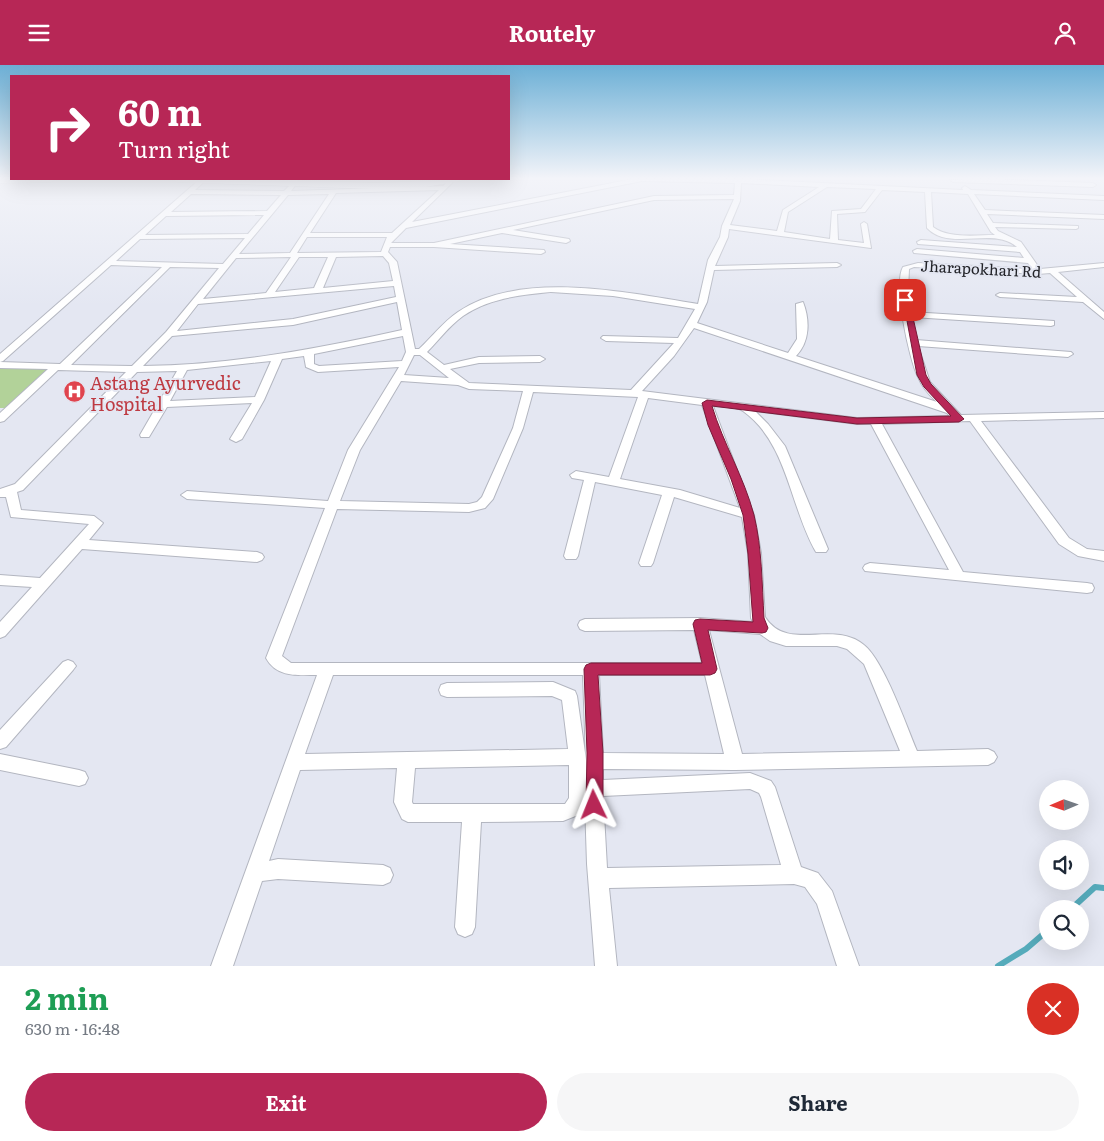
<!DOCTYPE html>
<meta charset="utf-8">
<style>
:root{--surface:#fff;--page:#f6f6f7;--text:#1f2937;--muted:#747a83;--accent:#b72756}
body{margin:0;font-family:Literata,serif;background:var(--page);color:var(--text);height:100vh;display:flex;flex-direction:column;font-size:19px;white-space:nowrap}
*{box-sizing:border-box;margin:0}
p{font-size:16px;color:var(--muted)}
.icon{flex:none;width:28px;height:28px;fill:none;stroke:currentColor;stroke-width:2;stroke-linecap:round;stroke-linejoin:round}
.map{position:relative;height:901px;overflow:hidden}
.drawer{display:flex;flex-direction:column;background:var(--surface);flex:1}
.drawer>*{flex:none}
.hud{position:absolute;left:10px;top:10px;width:500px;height:105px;border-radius:0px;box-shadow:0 5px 20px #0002;background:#b72756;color:#fff;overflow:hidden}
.needle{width:32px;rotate:268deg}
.fabs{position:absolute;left:1039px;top:715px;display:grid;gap:10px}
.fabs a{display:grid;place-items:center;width:50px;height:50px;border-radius:50%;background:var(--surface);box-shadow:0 5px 20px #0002;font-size:25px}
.pin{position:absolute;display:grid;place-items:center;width:42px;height:42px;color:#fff;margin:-21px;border-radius:10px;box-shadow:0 2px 8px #0006}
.me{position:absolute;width:55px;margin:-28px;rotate:358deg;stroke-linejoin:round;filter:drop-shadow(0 0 4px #0008)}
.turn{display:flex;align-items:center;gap:18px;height:105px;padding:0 25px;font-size:22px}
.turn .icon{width:65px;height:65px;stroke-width:2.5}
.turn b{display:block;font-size:35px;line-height:42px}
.round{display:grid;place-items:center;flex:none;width:52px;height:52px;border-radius:26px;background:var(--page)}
.head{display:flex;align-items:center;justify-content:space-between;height:85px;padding:0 25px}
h1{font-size:30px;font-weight:700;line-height:38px;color:#1e9e55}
.primary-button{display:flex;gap:10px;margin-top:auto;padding:10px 25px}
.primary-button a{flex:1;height:58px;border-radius:30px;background:var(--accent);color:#fff;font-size:20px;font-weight:700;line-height:58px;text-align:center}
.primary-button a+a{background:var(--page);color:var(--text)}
header{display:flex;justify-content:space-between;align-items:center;height:65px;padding:0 25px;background:var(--accent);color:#fff;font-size:22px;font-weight:700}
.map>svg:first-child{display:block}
</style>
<header><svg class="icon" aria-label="menu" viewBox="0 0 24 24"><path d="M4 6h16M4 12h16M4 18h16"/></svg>Routely<svg class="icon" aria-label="person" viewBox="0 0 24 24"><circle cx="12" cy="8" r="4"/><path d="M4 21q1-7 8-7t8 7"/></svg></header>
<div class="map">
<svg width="1104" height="901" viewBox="0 0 1104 901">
<rect width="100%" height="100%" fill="#e4e7f2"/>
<path fill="#b2d299" d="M0,301L56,302L10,343H0Z"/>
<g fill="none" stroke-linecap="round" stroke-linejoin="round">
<path stroke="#55abbb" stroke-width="6" d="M1071,844L1095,822L1104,823
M998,901L1026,884L1048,865"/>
<defs>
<path id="street" d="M200,114L206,115L195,125L284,126L294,116L297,118L291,126L443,121L448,116H452V118L412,157L633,114H743L963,125L962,123L965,121L971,125L1104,131V135L974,129L985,145L1104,150V154L987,149L993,158L1078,161V163L1076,164L995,162L998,166L1021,177L1040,204L1104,198V202L1058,207L1104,247V254L1083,237L1000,232L996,230L1000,228L1077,232L1050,208L1038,209L914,202L909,204L908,226L911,247L1054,256V260L1051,261L912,252L916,275L1071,287L1073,289L1068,292L918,281L930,317L961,350L1104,347V353L981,356L1069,473L1087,484L1104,486V496L1078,491L1059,479L970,356L882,359L963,507L1087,518L1092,519L1094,523L1092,527L1087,528L865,506L863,503L865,500L870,498L949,505L871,359H857L755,346L768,359L785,381L828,484L826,487H816C790,443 788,378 743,346C737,341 721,342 713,341L754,450L761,488L765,552C788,588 833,554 864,580C884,596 906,660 917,686L988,684L994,687L997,692L994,697L988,700L735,705L603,704V715L750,708L771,716L775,722L801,802L818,808L832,826L859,901H837L817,839L805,822L794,819L609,823L617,901H595L587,799L585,738L578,750L563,756L481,757L475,862L472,869L465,872L458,869L455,862L462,757H408L402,754L394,737L397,703L300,705L269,796L278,794L383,800L390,803L393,810L390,817L383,820L278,814L262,816L233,901H211L317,610C298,610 277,613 266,593L325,443L187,434L181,430L187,426L328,436L348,385L399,302L318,307L306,302L304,291L282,294L264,335L242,374L236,377L230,374L252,338L167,342L149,372H141L140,370L177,306L137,307L23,425L17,427L21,445L94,451L103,458L89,475L257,487L262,489L264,492L262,495L257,497L82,484L5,571L0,573V557L32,522L0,520V510L40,513L89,459L11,452L6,432H0V424L15,419L126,307L58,305L4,356L0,357V348L48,304L0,303V297L60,299L162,202L111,200L3,296L0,297V289ZM642,116L735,118L734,130L654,131L434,178H391L406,163ZM741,118L819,122L783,145L777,166L730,160L740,136ZM827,122L876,124L861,144L832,146L830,174L784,167L788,147ZM439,125L392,168H310L336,128ZM882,125L925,127L927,163C950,187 993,161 1017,182L921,175L917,177L918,179L1020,187L1024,193L917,184L913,186L914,188L1028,198L1032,204L918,198L903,202C893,219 909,294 918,312C922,322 929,330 937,337L796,291C810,277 810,255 803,237L796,239L797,274L788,288L697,258L707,237L714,205L837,202L841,200L837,198L715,201L728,172L729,164L871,183L867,159L864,157L861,159L864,178L838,175L837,149L865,147ZM931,127L968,129L991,167L995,170C977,170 949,174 933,162ZM191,129L281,130L267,146L171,147ZM329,129L290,188L239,189L288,130ZM734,134L722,161L720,172L708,195L698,239C628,228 521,204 458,247C443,257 432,272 419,284H415L397,197L388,187L390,182H434L541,189L545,187L544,185L450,179L502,168L566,178L570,176L569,174L513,165L654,135ZM264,150L248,169L145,170L166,151ZM307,172H387L381,187L297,188ZM245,173L223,199L116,196L140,174ZM383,191L389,198L393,216L323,223L336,192ZM291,192L266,228L203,234L236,193ZM299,192H328L314,223L275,227ZM170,202L219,203L166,267L132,301L71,300ZM394,221L396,232L293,254L177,266L198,239ZM551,227L613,231L695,244L678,273L603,271L601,273L606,276L674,278L631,325L469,318L450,304L479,298L540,297L545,294L540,291L479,292L444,300L427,287C439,275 449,261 463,251C489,233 521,230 551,227ZM397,237L402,265C317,284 230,300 143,301L172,271L293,260ZM694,263L947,348L950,351L857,353L642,326L674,291ZM403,271L406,287L402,296L319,301L314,299V289ZM414,290H420L449,313L404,310ZM271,296L255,332L170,336L187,305ZM401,316L458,320L469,324L523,326L513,363L482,432L477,437L469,439L340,436L360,385ZM533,327L638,332L609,412L576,406L570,410L572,413L584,415L564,491L566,494H576L578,491L595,417L662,430L639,498L641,501H651L653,498L674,432L742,452L748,488L751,553L753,557L700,553L585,554L580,556L578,560L580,564L585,566L694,565L702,598H291L282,591L337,444L469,447L485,443L493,434L523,363ZM648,333L702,340L740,443L680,425L620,414ZM709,565L760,569L770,576L786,581H837L847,584L864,599L900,686L742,689ZM333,610H583L586,695L577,631L575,626L553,617L447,618L441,620L439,625L441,630L447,632L552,631L562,635L568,684L305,689ZM599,610H705L724,689L603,688ZM569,700V733L565,739H413L412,737L415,703ZM750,724L759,728L761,732L781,800L607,803L603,731Z
M988,114L1093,118L1096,120L1093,122L953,117L950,115Z
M68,595L73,597L76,601L73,605L6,682L0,684V665L63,597Z
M0,689L79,705L85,707L88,713L85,719L79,721L0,705Z"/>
<path id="secondary" d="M0,114H55L51,117L0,118Z
M173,114H262L376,118L471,114L425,122L376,124L177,117Z"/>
</defs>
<use href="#street" stroke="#b3b6c0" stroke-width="2"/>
<use href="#secondary" stroke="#b3b6c0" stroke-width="1"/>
<use href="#street" fill="#fff" fill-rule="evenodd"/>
<use href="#secondary" fill="#fff" fill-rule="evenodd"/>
</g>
<linearGradient id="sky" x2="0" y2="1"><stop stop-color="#6db0d6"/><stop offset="0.47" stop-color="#f3f4f9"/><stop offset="1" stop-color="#f3f4f9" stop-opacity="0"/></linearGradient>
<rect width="1104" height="241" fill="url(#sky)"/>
<path fill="#b72756" stroke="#771938" d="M903,234L909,235L926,310L931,319L964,354L959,357L857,359L712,341C723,378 744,412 754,450C762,483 762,519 764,553L768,563L766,567L762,568L708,565L717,604L715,608L710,610H598L603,688V740L600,746L594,748L589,746L586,740L587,688L584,604L586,600L591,598H702L693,559L695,555L700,554L753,557L748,489L743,450L731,414L708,360L702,338L707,335L857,353L951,351L924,322L917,310Z"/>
<defs>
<symbol id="hospital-disc" viewBox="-11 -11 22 22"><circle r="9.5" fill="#e0444e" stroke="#e4e7f2"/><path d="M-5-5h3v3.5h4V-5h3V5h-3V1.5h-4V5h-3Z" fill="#fff"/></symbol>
</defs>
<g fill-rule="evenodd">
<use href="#hospital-disc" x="62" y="314" width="25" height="25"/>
</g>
<g text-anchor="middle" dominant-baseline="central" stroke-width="4" stroke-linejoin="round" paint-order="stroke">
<g font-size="15" fill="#222328" stroke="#e4e7f2">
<text transform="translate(981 203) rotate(3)">Jharapokhari Rd</text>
</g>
<g font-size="18" fill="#be3a42" stroke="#e4e7f2" text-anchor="start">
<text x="90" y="317">Astang Ayurvedic<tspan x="90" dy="21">Hospital</tspan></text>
</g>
</g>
</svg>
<div class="fabs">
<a><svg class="needle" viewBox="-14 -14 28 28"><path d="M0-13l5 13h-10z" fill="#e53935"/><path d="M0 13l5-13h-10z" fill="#747a83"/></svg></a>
<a><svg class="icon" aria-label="sound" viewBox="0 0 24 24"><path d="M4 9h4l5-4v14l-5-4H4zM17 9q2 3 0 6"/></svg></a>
<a><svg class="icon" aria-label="search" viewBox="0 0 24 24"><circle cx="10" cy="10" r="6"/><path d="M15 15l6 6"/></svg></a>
</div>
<div class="pin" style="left:905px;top:235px;background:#d93025"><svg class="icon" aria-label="arrive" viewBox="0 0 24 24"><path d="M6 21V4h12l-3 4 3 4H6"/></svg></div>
<svg class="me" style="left:594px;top:740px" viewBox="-20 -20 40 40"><path d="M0-17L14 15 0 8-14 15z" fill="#b72756" stroke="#fff" stroke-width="4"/></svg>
<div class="hud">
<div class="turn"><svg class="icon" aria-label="right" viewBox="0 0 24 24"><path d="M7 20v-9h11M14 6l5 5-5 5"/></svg><div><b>60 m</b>Turn right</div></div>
</div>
</div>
<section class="drawer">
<div class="head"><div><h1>2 min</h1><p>630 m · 16:48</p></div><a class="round" style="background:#d93025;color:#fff"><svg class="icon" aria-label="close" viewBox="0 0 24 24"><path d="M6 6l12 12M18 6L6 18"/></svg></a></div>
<div class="primary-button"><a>Exit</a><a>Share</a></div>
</section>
